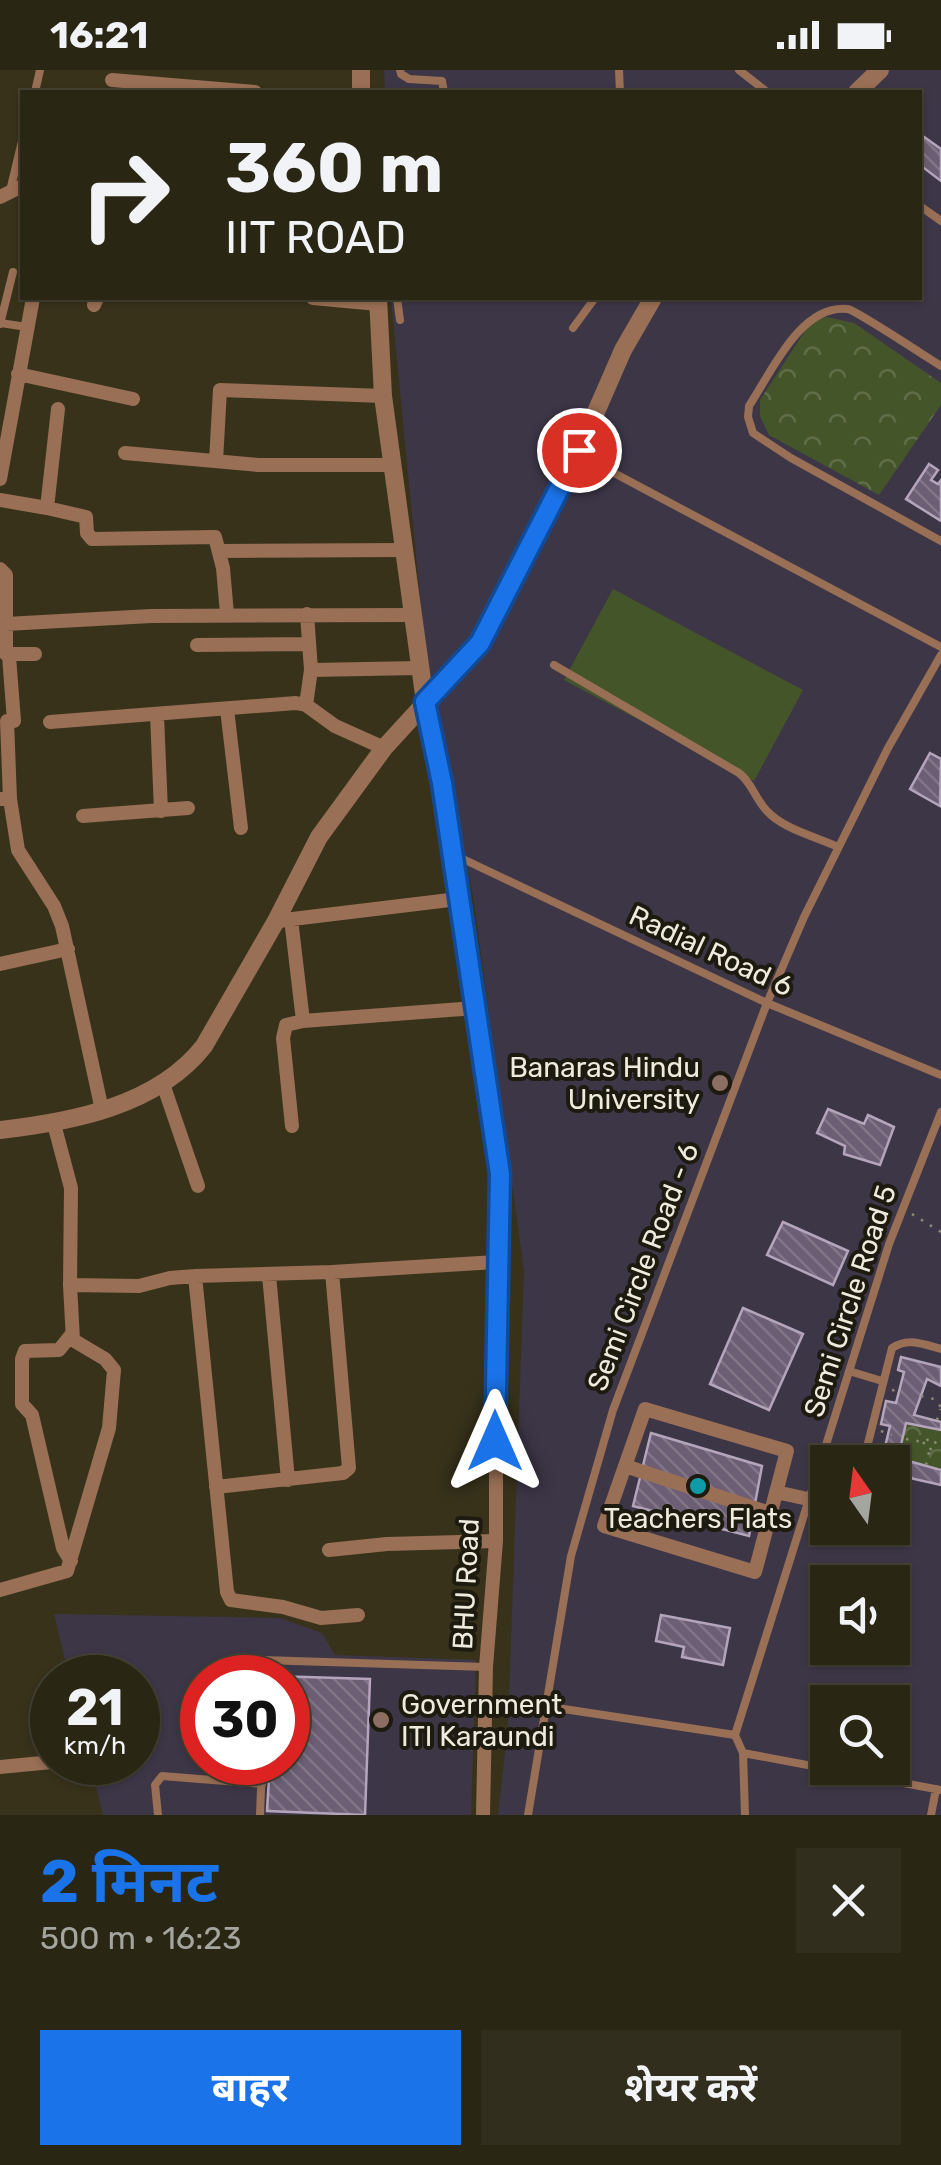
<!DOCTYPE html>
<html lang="hi">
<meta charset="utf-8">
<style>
:root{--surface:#2a2614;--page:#322e1d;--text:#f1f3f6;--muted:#a5a5a0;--line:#464334;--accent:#1a73e8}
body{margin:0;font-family:Rubik,"Noto Sans Devanagari",sans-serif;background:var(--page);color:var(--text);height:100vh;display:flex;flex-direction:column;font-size:38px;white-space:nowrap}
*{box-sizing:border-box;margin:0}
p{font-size:32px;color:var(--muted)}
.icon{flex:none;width:55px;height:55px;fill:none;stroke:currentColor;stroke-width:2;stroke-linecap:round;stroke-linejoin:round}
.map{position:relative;height:1745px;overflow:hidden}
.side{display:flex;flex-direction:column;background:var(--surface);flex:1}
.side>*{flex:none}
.hud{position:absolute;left:20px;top:20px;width:902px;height:210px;border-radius:0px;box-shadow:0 2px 8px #0004,0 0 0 2px var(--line);background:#2a2614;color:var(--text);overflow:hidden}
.needle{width:65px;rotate:346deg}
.buttons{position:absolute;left:810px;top:1375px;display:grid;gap:20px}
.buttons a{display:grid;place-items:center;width:100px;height:100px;border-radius:0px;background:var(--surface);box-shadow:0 2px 8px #0004,0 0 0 2px var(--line);font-size:50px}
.speed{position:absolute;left:30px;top:1585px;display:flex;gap:20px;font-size:50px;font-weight:700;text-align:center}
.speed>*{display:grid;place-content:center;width:130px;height:130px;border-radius:50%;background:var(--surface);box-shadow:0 2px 8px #0004,0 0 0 2px var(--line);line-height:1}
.speed small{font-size:25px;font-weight:400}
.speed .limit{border:15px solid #d22;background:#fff;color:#111}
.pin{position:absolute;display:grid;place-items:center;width:85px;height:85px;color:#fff;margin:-42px;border:5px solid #fff;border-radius:50%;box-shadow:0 2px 10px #0007}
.me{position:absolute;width:110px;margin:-55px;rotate:0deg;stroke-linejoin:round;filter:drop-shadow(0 0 8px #0008)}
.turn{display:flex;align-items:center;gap:35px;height:210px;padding:0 40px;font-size:45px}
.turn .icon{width:130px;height:130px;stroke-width:2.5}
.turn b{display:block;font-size:70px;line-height:85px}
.round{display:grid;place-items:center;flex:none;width:105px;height:105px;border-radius:0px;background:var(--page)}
.overview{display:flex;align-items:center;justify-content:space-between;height:170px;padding:0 40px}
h1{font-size:60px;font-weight:700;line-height:75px;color:var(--accent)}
.primary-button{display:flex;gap:20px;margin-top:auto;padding:20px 40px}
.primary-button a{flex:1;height:115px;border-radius:0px;background:var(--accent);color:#fff;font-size:40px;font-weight:700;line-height:115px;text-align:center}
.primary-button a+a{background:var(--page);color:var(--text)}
.status{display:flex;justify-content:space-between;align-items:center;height:70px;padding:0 50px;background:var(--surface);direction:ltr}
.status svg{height:28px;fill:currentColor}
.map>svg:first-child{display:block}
</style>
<div class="status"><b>16:21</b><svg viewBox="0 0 49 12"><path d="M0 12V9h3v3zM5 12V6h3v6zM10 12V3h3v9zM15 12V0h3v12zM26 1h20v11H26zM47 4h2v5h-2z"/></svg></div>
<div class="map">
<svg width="941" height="1745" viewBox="0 0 941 1745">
<defs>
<pattern id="park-crowns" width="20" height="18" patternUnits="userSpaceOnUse" patternTransform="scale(2.5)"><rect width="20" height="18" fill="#445629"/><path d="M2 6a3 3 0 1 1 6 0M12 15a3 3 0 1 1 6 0" fill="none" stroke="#5f6e48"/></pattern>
<pattern id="building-back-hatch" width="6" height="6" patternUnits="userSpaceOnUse" patternTransform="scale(2.5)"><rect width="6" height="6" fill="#6c5e74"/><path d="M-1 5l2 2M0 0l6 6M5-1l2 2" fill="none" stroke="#817587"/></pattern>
</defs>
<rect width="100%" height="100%" fill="#38321b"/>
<path fill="#3d3647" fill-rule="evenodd" d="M384,0H941V1745H498L508,1655L524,1201L473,825L427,599L391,228H920V22H385ZM828,1392H892V1458H828ZM828,1512H892V1578H828ZM828,1632H892V1698H828Z
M54,1544L280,1548L322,1563L335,1585L476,1590L471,1745H103L90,1693L138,1692V1608L69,1607ZM202,1608H288V1692H202Z"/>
<path fill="#445629" d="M613,519L803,620L754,711L564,610Z"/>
<path fill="url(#park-crowns)" d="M827,247L854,253L941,313V335L879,425L769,365L760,346V330L812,250Z
M906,1353L941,1360V1400L898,1388Z"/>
<path fill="url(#building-back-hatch)" stroke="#b4a5bd" stroke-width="2.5" d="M920,64L941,79V111L920,95Z
M929,394L938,400L931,410L938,414L941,410V451L906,429Z
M930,683L941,689L940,736L910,719Z
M828,1039L864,1054L868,1045L894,1057L880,1095L844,1084L845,1076L817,1063Z
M783,1152L848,1181L833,1215L767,1185Z
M743,1238L803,1264L769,1340L710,1314Z
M901,1287L941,1297V1316L927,1309L914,1345L941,1352V1360L906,1353L898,1388L941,1400V1415L892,1404V1392H873L875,1383L883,1385L890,1356L881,1354L886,1331L896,1333L904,1302L898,1300Z
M651,1363L762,1396L749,1466L633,1436Z
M661,1545L730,1558L723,1595L682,1587L684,1577L656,1571Z
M273,1606L370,1609L365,1745L267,1741L270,1692H288V1608Z"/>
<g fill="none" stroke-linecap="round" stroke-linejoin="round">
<path stroke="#8d8976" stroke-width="2.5" stroke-dasharray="2.5 8" stroke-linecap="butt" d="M912,1144L941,1162
M892,1320L903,1322
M921,1326L934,1329L941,1337
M937,1350L940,1339
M881,1361L892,1365
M906,1369L923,1372L932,1368L937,1375L929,1380L923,1372
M926,1395L929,1382"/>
<path stroke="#996f55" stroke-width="8" d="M400,0L401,4L409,9L442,11L444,22
M619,0L620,22
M739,0L767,22
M35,22L40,0
M10,121L22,71
M920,136L941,151
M397,228L400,250
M0,253L27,257
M0,254L13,202
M573,258L595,228
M941,296C928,288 857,241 848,239C801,233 771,303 749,336L748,347L753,363L791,388L941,471
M614,403L941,577
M554,595L739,703C753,714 755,729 767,741C783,759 817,767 838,777
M465,790L767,933L941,1005
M849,1301L882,1311
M864,1389L892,1278C908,1267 923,1274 941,1279
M262,1608V1590L486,1597
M544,1636L735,1665L743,1683L941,1720
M735,1665L889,1174L941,1042
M743,1683L745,1745
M158,1745L155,1715L162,1706L262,1714
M260,1745L262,1692
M528,1745L571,1486L613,1340L767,933L804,847L888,678L941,585
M931,1745L936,1719"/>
<path stroke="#996f55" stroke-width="14" d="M112,10L255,22
M0,127L22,116
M313,228L378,234
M94,235L97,228
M18,304L133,329
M125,383L258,395H391
M216,391L220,320L383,326
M0,409L33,228
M0,430L47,438L58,339
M47,438L86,447L87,463L92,469L215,467L223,498L227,544
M220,481L403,480
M0,499L6,505V584H35
M6,554L151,546L413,545
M197,575L309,574
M9,586L14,651
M311,600L419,598
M425,632L442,713L500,1103L496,1192V1471L486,1597L483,1745
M306,635L311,600L307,544
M227,639L241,758
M157,645L161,741
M7,651L10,729
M50,652L296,633L306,635L335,656L384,678
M0,729H10L18,780L54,836L62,856L102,1040
M83,746L188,738
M291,849L303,951
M276,851L458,829
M0,894L68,879
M163,1014L198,1116
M54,1054L71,1118L70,1215L139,1216L170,1208L195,1206
M292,1056L283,968L286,955L303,951L475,938
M269,1205L288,1410
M71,1265L59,1280L25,1281L22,1289V1334L32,1345L63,1478L71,1491
M645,1339L787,1381L755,1502L604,1456Z
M625,1396L770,1443
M216,1417L343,1403L349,1398L332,1202
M776,1422L808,1429
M329,1480L387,1474L496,1471
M0,1520L67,1501L109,1358L114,1300L105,1289L73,1270L70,1215
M358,1545L321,1548L283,1537L231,1530L227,1522L195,1206L332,1202L496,1192
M0,1697L52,1692"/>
<path stroke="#996f55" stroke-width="18" d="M361,0V22
M857,22L880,0
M378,228L383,326L425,632
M0,1060C71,1052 157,1036 204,976L276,851L319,767L384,678L480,573L565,413L623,280L653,228"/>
</g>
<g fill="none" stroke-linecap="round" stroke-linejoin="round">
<defs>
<path id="route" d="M495,1371L500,1104L442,713L425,632L480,573L579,380"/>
</defs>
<use href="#route" stroke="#114b97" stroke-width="25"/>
<use href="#route" stroke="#1a73e8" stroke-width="18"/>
</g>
<g fill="#8d6e63" stroke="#1d1a10" stroke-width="4">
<circle cx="720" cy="1013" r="10"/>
<circle cx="381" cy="1650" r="10"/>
</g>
<circle fill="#0f9aa8" stroke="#1d1a10" stroke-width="4" cx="698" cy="1416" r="10"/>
<g text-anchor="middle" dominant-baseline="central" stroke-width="8" stroke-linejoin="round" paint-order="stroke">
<g font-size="28" fill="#eeebdd" stroke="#1d1a10">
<text transform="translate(711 881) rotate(25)">Radial Road 6</text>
<text transform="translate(643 1197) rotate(-69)">Semi Circle Road - 6</text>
<text transform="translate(850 1231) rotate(-72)">Semi Circle Road 5</text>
<text transform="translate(466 1514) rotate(-87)">BHU Road</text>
</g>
<g font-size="28" fill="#eeebdd" stroke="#1d1a10" text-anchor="end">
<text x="700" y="997">Banaras Hindu<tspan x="700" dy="32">University</tspan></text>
<text x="698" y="1448" text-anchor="middle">Teachers Flats</text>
<text x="401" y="1634" text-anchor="start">Government<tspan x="401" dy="32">ITI Karaundi</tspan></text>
</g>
</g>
</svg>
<div class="buttons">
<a><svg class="needle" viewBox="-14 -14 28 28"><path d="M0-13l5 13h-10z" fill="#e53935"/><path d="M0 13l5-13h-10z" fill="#a5a5a0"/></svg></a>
<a><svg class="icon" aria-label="sound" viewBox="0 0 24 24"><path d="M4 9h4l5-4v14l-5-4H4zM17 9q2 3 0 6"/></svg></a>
<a><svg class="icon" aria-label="search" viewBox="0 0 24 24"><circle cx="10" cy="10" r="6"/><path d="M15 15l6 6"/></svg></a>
</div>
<div class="speed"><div>21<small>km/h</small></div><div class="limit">30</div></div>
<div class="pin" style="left:579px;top:380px;background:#d93025"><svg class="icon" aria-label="arrive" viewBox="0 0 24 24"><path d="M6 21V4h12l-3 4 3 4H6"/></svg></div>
<svg class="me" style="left:495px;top:1371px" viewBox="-20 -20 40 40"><path d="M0-17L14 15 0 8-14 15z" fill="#1a73e8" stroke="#fff" stroke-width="4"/></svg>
<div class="hud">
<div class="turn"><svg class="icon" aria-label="right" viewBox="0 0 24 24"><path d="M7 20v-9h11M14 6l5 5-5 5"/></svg><div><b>360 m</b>IIT ROAD</div></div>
</div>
</div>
<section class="side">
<div class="overview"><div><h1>2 मिनट</h1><p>500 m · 16:23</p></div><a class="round"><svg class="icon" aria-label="close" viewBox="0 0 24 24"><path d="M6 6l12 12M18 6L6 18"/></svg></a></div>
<div class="primary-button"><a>बाहर</a><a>शेयर करें</a></div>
</section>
